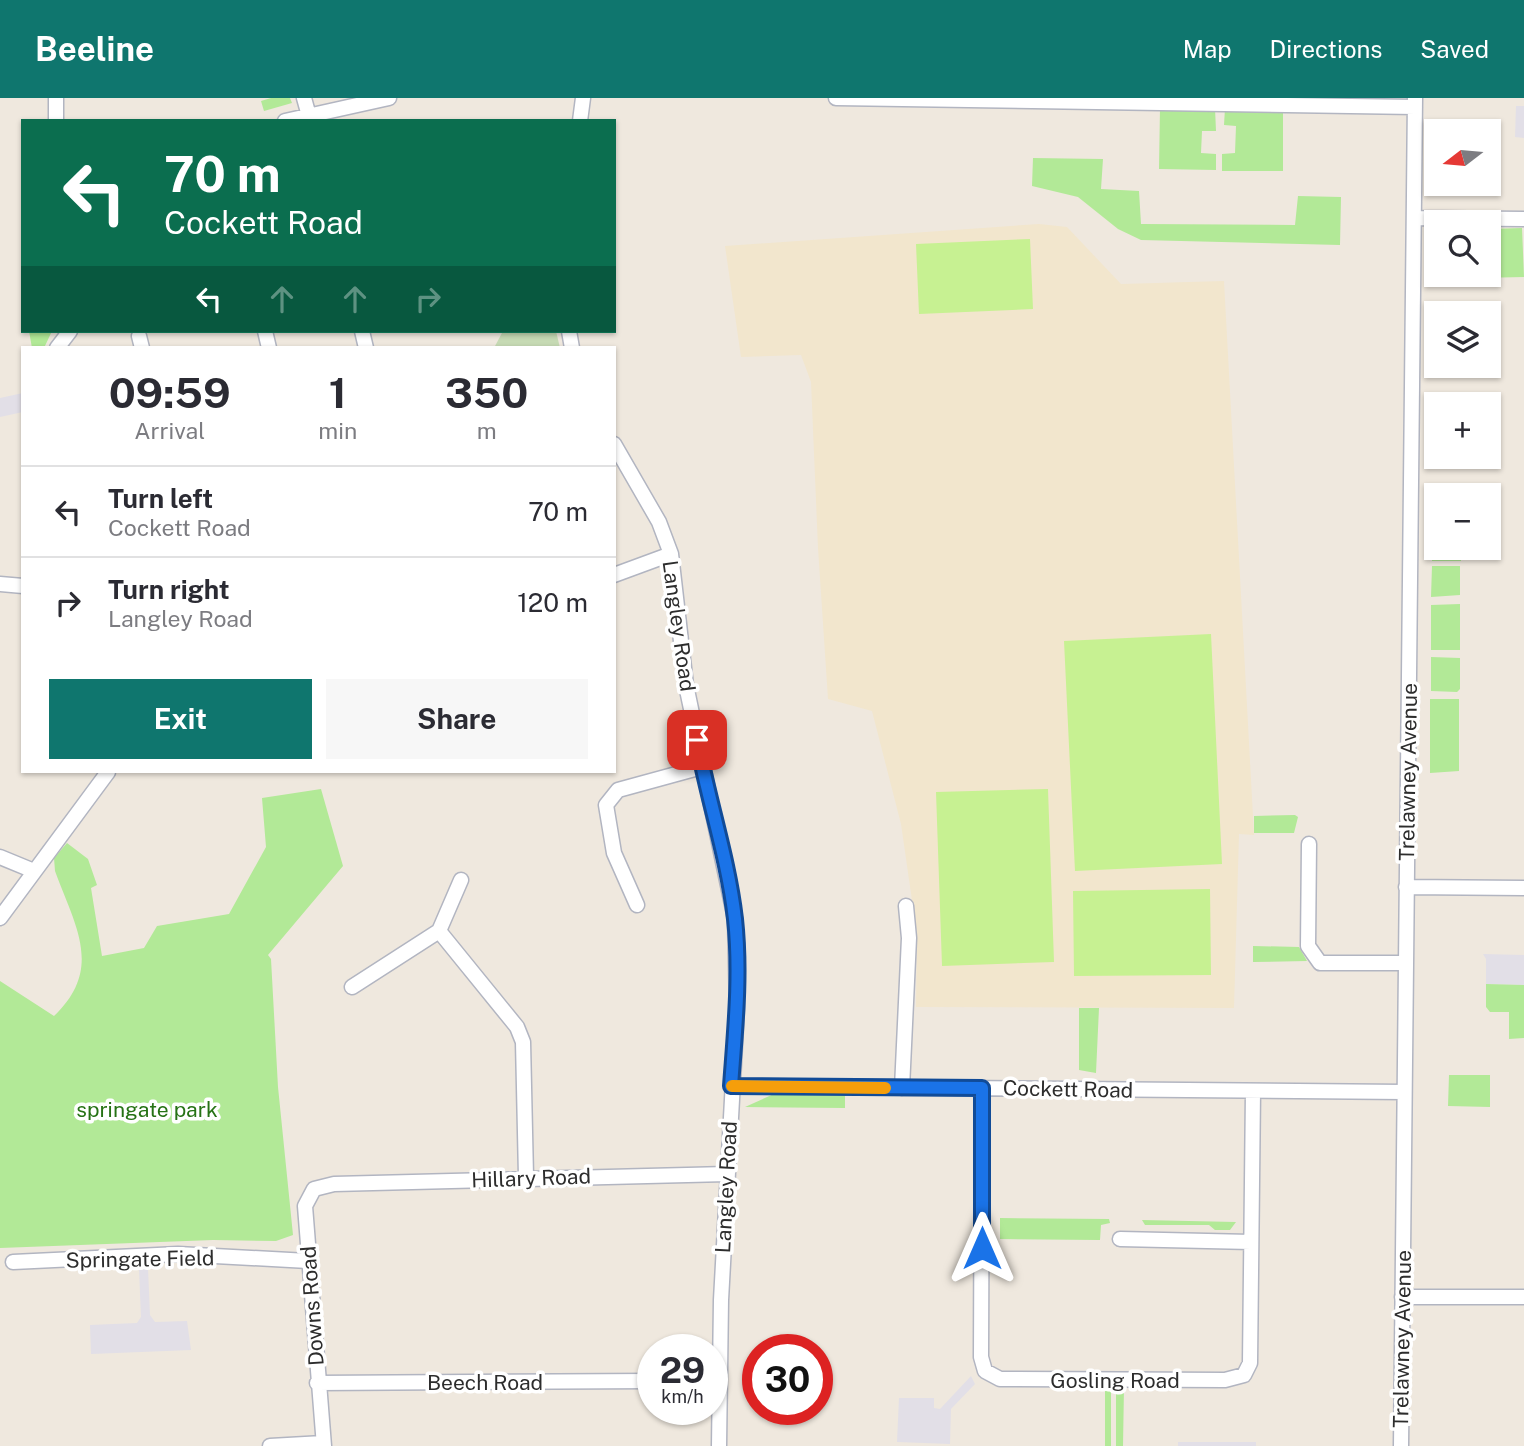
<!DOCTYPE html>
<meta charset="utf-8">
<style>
:root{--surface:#fff;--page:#f7f7f7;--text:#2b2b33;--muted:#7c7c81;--line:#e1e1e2;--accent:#0f766e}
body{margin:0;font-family:"Public Sans",sans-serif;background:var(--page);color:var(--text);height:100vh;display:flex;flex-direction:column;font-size:26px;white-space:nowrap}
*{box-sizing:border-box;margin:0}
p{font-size:23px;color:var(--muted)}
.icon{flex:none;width:38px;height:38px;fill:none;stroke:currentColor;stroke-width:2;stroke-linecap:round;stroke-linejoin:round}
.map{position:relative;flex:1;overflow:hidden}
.side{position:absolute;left:21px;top:248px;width:595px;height:427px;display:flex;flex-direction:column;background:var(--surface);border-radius:0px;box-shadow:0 2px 5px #0004}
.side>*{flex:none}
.banner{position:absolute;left:21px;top:21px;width:595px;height:214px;border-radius:0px;box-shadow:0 2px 5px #0004;background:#0b6e4f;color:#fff;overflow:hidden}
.needle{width:46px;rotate:254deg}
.controls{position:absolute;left:1424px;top:21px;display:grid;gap:14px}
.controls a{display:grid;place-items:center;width:77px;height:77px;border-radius:0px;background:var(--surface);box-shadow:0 2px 5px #0004;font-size:35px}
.speed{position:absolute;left:637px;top:1236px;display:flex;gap:14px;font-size:35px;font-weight:700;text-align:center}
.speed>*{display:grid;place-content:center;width:91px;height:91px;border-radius:50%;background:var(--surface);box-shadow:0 2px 5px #0004;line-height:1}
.speed small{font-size:18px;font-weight:400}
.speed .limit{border:10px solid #d22;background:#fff;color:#111}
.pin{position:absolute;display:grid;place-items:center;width:60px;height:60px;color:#fff;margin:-30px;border-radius:14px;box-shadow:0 4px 10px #0006}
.me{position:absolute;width:77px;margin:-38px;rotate:0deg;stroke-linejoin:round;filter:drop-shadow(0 0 5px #0008)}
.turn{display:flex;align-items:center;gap:24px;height:147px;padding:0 28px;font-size:32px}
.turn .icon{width:91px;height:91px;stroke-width:2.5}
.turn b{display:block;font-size:49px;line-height:60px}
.lanes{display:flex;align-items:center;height:66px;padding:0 28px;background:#0003;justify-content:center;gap:35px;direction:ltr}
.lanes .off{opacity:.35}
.eta{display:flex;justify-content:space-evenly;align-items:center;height:119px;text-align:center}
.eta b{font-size:42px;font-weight:700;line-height:49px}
.button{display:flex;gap:14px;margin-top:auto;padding:14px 28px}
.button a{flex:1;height:80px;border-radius:0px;background:var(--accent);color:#fff;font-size:28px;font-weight:700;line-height:80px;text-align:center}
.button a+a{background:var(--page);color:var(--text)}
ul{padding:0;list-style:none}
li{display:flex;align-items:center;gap:21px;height:91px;padding:0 28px;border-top:2px solid var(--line)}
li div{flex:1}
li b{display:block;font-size:26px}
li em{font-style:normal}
header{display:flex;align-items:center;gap:42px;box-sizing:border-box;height:98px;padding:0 35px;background:var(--accent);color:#fff}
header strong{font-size:33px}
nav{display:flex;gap:38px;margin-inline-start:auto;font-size:24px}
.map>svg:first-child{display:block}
</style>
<header>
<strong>Beeline</strong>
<nav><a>Map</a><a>Directions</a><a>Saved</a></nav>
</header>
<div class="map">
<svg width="1524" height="1348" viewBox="0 0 1524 1348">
<rect width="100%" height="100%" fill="#efe8de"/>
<path fill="#e2dfe7" d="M1516,8H1524V40L1515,39Z
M23,295V314L0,319V300Z
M1483,856L1524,857V887L1486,886V861Z
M148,1170L150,1217L155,1224L187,1223L191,1252L91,1256L90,1227L137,1225L141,1219L139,1172Z
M971,1278L975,1286L951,1311L950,1346L897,1344L899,1300H934V1310L940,1311Z
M1178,1344H1256V1348H1178Z"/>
<path fill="#f2e6cd" d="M1039,126L1067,129L1121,186L1224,183L1254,737L1239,736L1234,910L916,909L917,837L901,726L872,613L828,601L818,450L811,284L801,257L741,259L725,148Z"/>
<path fill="#b2e997" d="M271,0H290L292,5L264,13L261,3Z
M1160,10H1215L1216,33H1202L1201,55L1216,56V72L1159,71Z
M1225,10L1283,13V73H1222V56L1235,55L1236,28L1224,27Z
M1033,60L1103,61L1101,91L1139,93L1141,126L1295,127L1298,98L1341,99L1340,147L1141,142L1118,131L1078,99L1032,88Z
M1437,124V177H1489V131L1522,130L1524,179L1432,181L1430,128Z
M29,233H52L44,250H32Z
M1432,400H1437V450H1461V463H1432Z
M1432,468H1460V497L1431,499Z
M1460,506V552H1431V507Z
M1431,559L1460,560V591L1457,594L1431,593Z
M1430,601H1459V673L1430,675Z
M321,691L343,768L268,857L271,861L278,989L293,1137L276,1143L213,1142L0,1150V883L54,918C104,870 75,828 55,773L54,760L67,745L88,761L97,787L91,790L102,858L144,850L157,828L229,816L266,749L262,700Z
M1295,717L1298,719L1294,735H1254V718Z
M1253,848L1299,849L1307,863L1253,864Z
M1486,886L1524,887V940L1509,941V914H1490L1486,909Z
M1079,910H1099L1096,975L1079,972Z
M1449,977H1490V1009L1448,1008Z
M776,995H845V1010L745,1009Z
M1000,1120L1109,1121L1110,1125L1101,1127L1100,1142L1000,1141Z
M1142,1122L1236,1124L1230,1132H1215L1209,1127H1145Z
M1105,1289H1111V1348H1105Z
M1116,1289H1124L1123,1348H1116Z"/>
<path fill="#c6dab4" d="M503,233H556L560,250H494Z"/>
<path fill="#c7f192" d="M1030,141L1033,211L919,216L916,146Z
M1211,536L1222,766L1075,773L1064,543Z
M1048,691L1054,864L942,868L936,694Z
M1210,791L1211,877L1074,878L1073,793Z"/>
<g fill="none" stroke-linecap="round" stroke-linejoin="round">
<defs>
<path id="minor" d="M304,0L309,18
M836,0L1415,9
M56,23V0
M285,23L389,0
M580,23L583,0
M1414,120L1524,121
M265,233L269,250
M362,233L366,250
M569,233L572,250
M139,238L142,250
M57,250L70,233
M614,346L659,424L671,456L686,587L735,821L737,910L721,1202L719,1348
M614,477L671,456
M0,486L23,488
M1309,746L1308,848L1320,865H1406
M0,759L34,773
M1406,789L1524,790
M637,807L614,755L606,707L618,692L702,669
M0,820L108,674
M439,833L461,782
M352,889L439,833L517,929L523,944L526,1079
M731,988L1404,994
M902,990L909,840L906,808
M982,990L981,1259L985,1273L1000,1281L1225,1282L1244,1277L1250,1265L1253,993
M1120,1141L1251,1144
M13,1164L178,1156L308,1163
M1402,1199H1524
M317,1285L653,1283
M270,1348L323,1345
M324,1348L305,1108L314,1091L334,1086L727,1076
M1401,1348L1415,0"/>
</defs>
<use href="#minor" stroke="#b2b5c1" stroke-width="17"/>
<use href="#minor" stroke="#fff" stroke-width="14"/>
</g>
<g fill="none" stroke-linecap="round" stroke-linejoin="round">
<defs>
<path id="route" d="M697,642C708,702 728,760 735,821C741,877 735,933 731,988L982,990V1150"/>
</defs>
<use href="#route" stroke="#114b97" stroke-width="18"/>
<use href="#route" stroke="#1a73e8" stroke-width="12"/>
<path stroke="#f59e0b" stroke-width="12" d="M732,988L885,990"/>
</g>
<g text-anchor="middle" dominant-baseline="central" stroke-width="7" stroke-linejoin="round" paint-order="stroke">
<g font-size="21" fill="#2d2d2d" stroke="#fff">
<text transform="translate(679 528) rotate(82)">Langley Road</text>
<text transform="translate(1408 674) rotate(-89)">Trelawney Avenue</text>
<text transform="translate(1068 991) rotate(1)">Cockett Road</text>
<text transform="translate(531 1080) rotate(-2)">Hillary Road</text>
<text transform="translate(726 1089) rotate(-87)">Langley Road</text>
<text transform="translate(140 1161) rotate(-1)">Springate Field</text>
<text transform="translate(312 1208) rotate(-94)">Downs Road</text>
<text transform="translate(1402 1241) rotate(-89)">Trelawney Avenue</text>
<text x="1115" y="1282">Gosling Road</text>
<text x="485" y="1284">Beech Road</text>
</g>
<g font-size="21" fill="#267215" stroke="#fff">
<text x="147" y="1011">springate park</text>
</g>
</g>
</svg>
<div class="controls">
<a><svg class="needle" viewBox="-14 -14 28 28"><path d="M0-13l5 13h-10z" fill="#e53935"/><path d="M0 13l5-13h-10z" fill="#7c7c81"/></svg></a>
<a><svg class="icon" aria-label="search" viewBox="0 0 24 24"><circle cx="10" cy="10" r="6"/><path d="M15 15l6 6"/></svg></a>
<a><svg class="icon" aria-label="layers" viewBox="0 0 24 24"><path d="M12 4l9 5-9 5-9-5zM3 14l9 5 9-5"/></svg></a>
<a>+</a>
<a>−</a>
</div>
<div class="speed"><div>29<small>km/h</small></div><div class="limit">30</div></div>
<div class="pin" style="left:697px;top:642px;background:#d93025"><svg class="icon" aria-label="arrive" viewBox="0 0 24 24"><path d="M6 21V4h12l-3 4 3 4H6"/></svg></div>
<svg class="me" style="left:982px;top:1150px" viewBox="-20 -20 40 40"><path d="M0-17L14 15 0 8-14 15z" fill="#1a73e8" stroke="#fff" stroke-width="4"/></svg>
<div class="banner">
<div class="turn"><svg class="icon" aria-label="left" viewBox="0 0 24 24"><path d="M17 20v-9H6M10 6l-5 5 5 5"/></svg><div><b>70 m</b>Cockett Road</div></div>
<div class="lanes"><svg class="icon" aria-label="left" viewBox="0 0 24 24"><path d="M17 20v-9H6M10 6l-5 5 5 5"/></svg><svg class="icon off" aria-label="ahead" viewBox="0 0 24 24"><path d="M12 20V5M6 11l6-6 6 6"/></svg><svg class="icon off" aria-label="ahead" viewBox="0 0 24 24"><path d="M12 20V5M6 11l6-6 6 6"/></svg><svg class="icon off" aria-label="right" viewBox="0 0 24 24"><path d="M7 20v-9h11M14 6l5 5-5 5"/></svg></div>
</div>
<section class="side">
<div class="eta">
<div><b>09:59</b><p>Arrival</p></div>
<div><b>1</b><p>min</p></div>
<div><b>350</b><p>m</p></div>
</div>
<ul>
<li><svg class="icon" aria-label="left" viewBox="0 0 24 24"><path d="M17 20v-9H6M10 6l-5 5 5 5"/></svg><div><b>Turn left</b><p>Cockett Road</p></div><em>70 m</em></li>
<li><svg class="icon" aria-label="right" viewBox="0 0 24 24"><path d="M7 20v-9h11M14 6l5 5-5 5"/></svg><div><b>Turn right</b><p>Langley Road</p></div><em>120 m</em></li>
</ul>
<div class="button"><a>Exit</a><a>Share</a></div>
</section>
</div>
